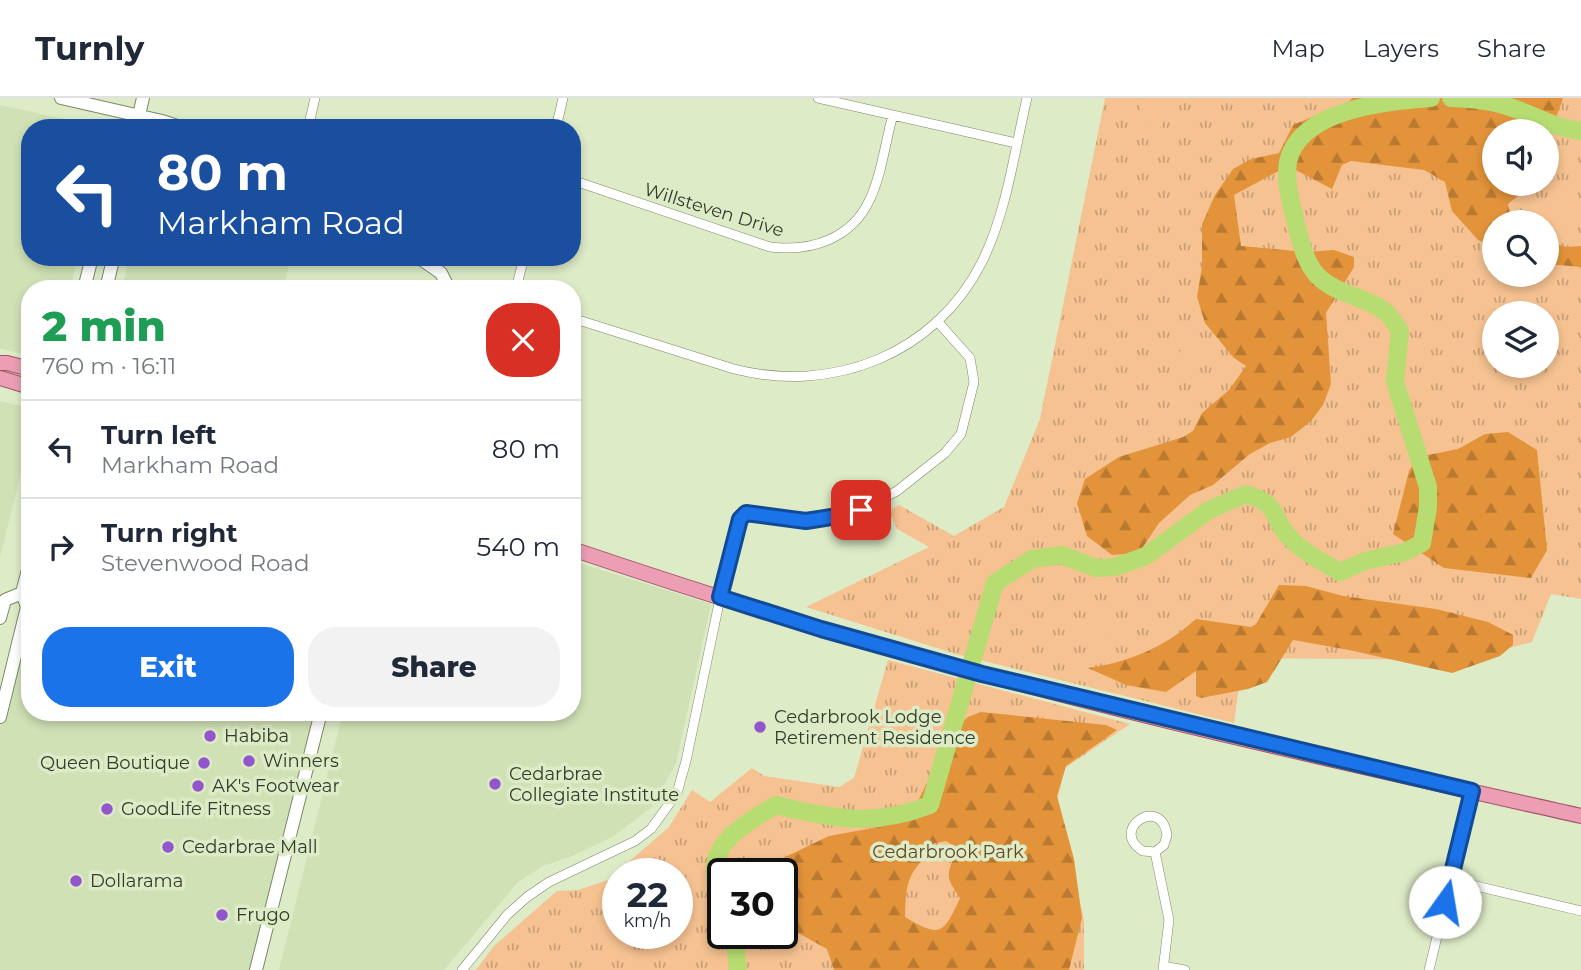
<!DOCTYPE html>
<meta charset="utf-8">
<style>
:root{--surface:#fff;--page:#f2f2f3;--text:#1f2937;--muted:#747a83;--line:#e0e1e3;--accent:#1a73e8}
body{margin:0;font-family:Montserrat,sans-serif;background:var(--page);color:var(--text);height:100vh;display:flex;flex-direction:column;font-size:26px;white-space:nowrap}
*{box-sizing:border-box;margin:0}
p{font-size:23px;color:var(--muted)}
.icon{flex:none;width:38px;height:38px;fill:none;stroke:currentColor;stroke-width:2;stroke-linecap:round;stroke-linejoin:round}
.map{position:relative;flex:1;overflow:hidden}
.panel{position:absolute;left:21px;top:182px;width:560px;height:441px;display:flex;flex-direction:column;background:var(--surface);border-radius:28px;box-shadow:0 4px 10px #0003}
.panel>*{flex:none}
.banner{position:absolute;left:21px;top:21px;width:560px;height:147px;border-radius:28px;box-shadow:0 4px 10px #0003;background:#1a4fa0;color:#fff;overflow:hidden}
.controls{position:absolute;left:1482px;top:21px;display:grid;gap:14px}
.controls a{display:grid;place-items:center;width:77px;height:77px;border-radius:50%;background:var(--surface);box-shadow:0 4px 10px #0003;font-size:35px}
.speed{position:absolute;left:602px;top:760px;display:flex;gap:14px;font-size:35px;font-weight:700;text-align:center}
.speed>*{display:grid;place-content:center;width:91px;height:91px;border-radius:50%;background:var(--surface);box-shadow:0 4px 10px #0003;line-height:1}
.speed small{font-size:18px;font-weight:400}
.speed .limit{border:4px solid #111;border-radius:10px;background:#fff;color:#111}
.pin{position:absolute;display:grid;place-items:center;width:60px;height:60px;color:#fff;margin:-30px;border-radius:14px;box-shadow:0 4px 10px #0006}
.me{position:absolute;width:77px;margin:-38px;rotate:13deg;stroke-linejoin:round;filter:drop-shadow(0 0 5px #0008)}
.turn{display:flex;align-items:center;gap:24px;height:147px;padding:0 21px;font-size:32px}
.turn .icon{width:91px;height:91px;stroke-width:2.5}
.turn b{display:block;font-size:49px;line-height:60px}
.round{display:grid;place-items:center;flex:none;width:74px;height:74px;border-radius:28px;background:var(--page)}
.headline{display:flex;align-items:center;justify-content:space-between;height:119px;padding:0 21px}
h1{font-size:42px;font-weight:800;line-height:52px;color:#1e9e55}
.cta{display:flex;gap:14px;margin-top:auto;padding:14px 21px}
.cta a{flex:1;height:80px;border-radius:28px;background:var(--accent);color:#fff;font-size:28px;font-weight:800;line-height:80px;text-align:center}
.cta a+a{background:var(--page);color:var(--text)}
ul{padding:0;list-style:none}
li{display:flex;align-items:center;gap:21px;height:98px;padding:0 21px;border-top:2px solid var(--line)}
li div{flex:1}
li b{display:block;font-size:26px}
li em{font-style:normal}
header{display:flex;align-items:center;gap:42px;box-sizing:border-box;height:98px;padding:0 35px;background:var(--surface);border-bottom:2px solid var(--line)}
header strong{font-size:33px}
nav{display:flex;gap:38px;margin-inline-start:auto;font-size:24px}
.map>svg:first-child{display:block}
</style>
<header>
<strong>Turnly</strong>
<nav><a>Map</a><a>Layers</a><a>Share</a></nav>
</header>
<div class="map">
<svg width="1581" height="872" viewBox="0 0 1581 872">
<defs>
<pattern id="grass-tufts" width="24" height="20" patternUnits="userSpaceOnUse" patternTransform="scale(1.75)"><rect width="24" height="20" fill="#f6c291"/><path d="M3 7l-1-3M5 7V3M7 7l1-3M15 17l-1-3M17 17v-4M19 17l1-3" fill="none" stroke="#c89f77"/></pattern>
<pattern id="forest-firs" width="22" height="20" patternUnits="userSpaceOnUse" patternTransform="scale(1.75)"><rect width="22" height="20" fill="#e3933a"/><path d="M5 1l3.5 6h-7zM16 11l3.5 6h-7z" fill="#b97931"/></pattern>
</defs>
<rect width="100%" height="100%" fill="#ddebc7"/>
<path fill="#d0e1b6" d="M0,7L105,30H30V159H78L70,191H30V258L0,250Z
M129,159H291L283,191H122Z
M0,303L30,310V338L0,459Z
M572,463L711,506L676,665L653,708L614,738L570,759L543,768L518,784L444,872H279L343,614H572Z
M30,464V614H321L256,872H0V618Z"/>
<path fill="url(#grass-tufts)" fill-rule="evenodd" d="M1105,0H1581V501L1551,496L1532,544L1465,562L1243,560L1234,625L956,556L806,509L929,449L897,431L889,413L899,407L954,438L1004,409L1040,321ZM1494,33H1547V86H1494ZM1494,124H1547V177H1494ZM1494,215H1547V268H1494Z
M888,562L1130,626L1065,670L1057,703L1084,822V872H476L494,848L557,793L578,792L608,782L669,729L692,692L710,704L752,670L764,678L839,689L854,680ZM618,775H677V835H618ZM723,775H782V835H723Z"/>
<path fill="url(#forest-firs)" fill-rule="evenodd" d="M1352,0H1563L1547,46V33H1494V86H1532L1508,106L1512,124H1494V148L1478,142L1452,113L1445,84L1424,72L1351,63L1342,67L1332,91L1288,68L1234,97L1241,148L1306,154L1334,152L1354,159V169L1326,215L1331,286L1323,307L1311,323L1291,339L1270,345L1250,356L1213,387L1190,397L1159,425L1139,455L1112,457L1087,438L1077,405L1085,381L1119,359L1183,339L1193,333L1202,315L1229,292L1246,268L1234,260L1205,225L1197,199L1202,169V126L1215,97L1233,71L1251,61L1279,55L1293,27L1350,3Z
M1547,143L1566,149L1581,148V169L1547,166Z
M1508,334L1537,352L1547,452L1531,480L1444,470L1393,436L1409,373L1418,359L1458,351L1485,336Z
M1279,487L1306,488L1343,498L1436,511L1488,524L1513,537V547L1500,558L1452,575L1349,552L1293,542L1267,584L1248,591L1201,600L1196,598V573L1166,594L1126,587L1088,570C1130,564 1165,549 1196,521L1251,529L1256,526Z
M981,614L1106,627L1117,632L1066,668L1057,698L1074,761L1082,820L1069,872H834L827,851L782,826V775H763L779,762L829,738L884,728L915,709L953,632L968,619ZM946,743L957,750C948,777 943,776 960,800C944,835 941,841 905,819C906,789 906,776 930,755L931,746Z"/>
<path fill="#f6c291" d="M1145,0H1170L1172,10L1160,30L1148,31L1140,20L1138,22L1140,10Z
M1562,89L1570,92C1577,108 1580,124 1559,131L1544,122C1543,109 1544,101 1552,91Z
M1188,246L1198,252L1202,261L1197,274L1189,284L1178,280L1173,271C1176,260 1178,252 1188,246Z
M1096,511H1105L1114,515C1116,532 1103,539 1090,548L1082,546L1078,540L1079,531Z"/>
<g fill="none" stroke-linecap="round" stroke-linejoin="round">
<path stroke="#b7dc72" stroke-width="18" d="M1451,0C1469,1 1489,2 1507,8C1534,16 1550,29 1581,33
M723,800C720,793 715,786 715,779C710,743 750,723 776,707C831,721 875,729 930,707L995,485L1032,461L1062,457L1096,470L1115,469L1146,458L1209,412L1246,396C1282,407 1270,420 1290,440C1303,454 1324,465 1340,474L1365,463L1405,454L1422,445L1428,409V389L1395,284L1400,233C1395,226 1390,216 1383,212C1364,199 1338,196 1321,181C1304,167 1299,137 1294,117C1290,100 1285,82 1288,64C1299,11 1388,3 1431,0
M734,835L738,872"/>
<defs>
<path id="street" d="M818,0L1016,45
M308,30L315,0
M556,30L563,0
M572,82L770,149C811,154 852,141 870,101C882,76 885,44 893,17
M516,191L524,159
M572,220L734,271C832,296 935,257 982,164C1007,113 1014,55 1027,0
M1155,754L1143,753C1108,732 1161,696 1167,737L1164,747L1155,754L1169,822L1163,872
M1451,782L1581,813
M1163,868L1185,872
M462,872L507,817L527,799L549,784L635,743L651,731L677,695L686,663L724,481L740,421L746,415L806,423L851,416L897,393L945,355L961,336L974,284L970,260L937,223
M1429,872L1472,693"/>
<path id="secondary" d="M61,0L162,23L183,30
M136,30L143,0
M418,159L441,175L449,191
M84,191L92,159
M106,191L112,166L110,159
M0,520L5,502L22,495
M0,619L27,509L22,495L30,464
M256,872L321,614"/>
<path id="primary" d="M0,265H7L30,271
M0,280L30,289
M572,451C708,497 844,540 983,576C1181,629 1381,673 1581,718"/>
</defs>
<use href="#street" stroke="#7c8867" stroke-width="10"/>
<use href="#secondary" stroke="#7c8867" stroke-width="14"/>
<use href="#primary" stroke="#a35264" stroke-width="16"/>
<use href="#street" stroke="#fff" stroke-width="9"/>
<use href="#secondary" stroke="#fff" stroke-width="12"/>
<use href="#primary" stroke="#eb9eb4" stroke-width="14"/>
</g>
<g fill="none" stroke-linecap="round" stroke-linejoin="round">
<defs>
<path id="route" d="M861,412L850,416L806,423L746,415L740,421L720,499L821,531L982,576L1472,693L1445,804"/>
</defs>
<use href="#route" stroke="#114b97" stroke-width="18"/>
<use href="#route" stroke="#1a73e8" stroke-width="12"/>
</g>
<g fill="#9256cc" stroke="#ddebc7" stroke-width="2.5">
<circle cx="760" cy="629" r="7"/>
<circle cx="210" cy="638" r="7"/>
<circle cx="249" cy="663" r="7"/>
<circle cx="204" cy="665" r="7"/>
<circle cx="495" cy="686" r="7"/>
<circle cx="198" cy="688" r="7"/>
<circle cx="107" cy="711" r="7"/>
<circle cx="168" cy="749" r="7"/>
<circle cx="76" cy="783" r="7"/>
<circle cx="222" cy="817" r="7"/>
</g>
<g text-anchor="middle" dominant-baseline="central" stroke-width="7" stroke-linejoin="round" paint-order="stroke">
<g font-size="18" fill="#353b2c" stroke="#ddebc7">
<text transform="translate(714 112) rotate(17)">Willsteven Drive</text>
</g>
<g font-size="18" fill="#353b2c" stroke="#ddebc7" text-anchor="start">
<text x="774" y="619">Cedarbrook Lodge<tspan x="774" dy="21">Retirement Residence</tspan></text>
<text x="224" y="638">Habiba</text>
<text x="263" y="663">Winners</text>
<text x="190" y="665" text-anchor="end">Queen Boutique</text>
<text x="509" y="676">Cedarbrae<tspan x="509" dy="21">Collegiate Institute</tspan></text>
<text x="212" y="688">AK's Footwear</text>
<text x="121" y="711">GoodLife Fitness</text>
<text x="182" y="749">Cedarbrae Mall</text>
<text x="90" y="783">Dollarama</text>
<text x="236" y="817">Frugo</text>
</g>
<g font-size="18" fill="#674623" stroke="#ddebc7">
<text x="948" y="754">Cedarbrook Park</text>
</g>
</g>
</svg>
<div class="controls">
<a><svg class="icon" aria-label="sound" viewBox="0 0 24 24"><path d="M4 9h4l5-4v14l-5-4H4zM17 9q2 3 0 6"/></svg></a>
<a><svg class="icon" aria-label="search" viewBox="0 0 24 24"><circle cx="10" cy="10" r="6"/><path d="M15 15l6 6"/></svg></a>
<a><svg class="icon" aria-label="layers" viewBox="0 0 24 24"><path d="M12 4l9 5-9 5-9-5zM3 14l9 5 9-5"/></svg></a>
</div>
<div class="speed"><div>22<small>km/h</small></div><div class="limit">30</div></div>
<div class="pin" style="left:861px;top:412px;background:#d93025"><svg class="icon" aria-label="arrive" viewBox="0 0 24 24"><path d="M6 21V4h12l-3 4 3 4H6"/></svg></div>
<svg class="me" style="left:1445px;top:804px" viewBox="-20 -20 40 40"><circle r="19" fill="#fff"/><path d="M0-13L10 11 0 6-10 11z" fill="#1a73e8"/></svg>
<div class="banner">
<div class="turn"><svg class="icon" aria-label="left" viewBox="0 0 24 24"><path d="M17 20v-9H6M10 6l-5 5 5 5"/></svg><div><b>80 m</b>Markham Road</div></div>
</div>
<section class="panel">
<div class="headline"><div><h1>2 min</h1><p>760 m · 16:11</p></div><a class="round" style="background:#d93025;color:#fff"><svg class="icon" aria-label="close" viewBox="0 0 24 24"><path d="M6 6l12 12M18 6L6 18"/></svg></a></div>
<ul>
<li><svg class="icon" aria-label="left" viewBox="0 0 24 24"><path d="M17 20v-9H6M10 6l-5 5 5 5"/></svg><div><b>Turn left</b><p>Markham Road</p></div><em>80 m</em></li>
<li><svg class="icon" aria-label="right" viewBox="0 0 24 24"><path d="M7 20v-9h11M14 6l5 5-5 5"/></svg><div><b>Turn right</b><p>Stevenwood Road</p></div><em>540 m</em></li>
</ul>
<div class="cta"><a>Exit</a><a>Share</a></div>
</section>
</div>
